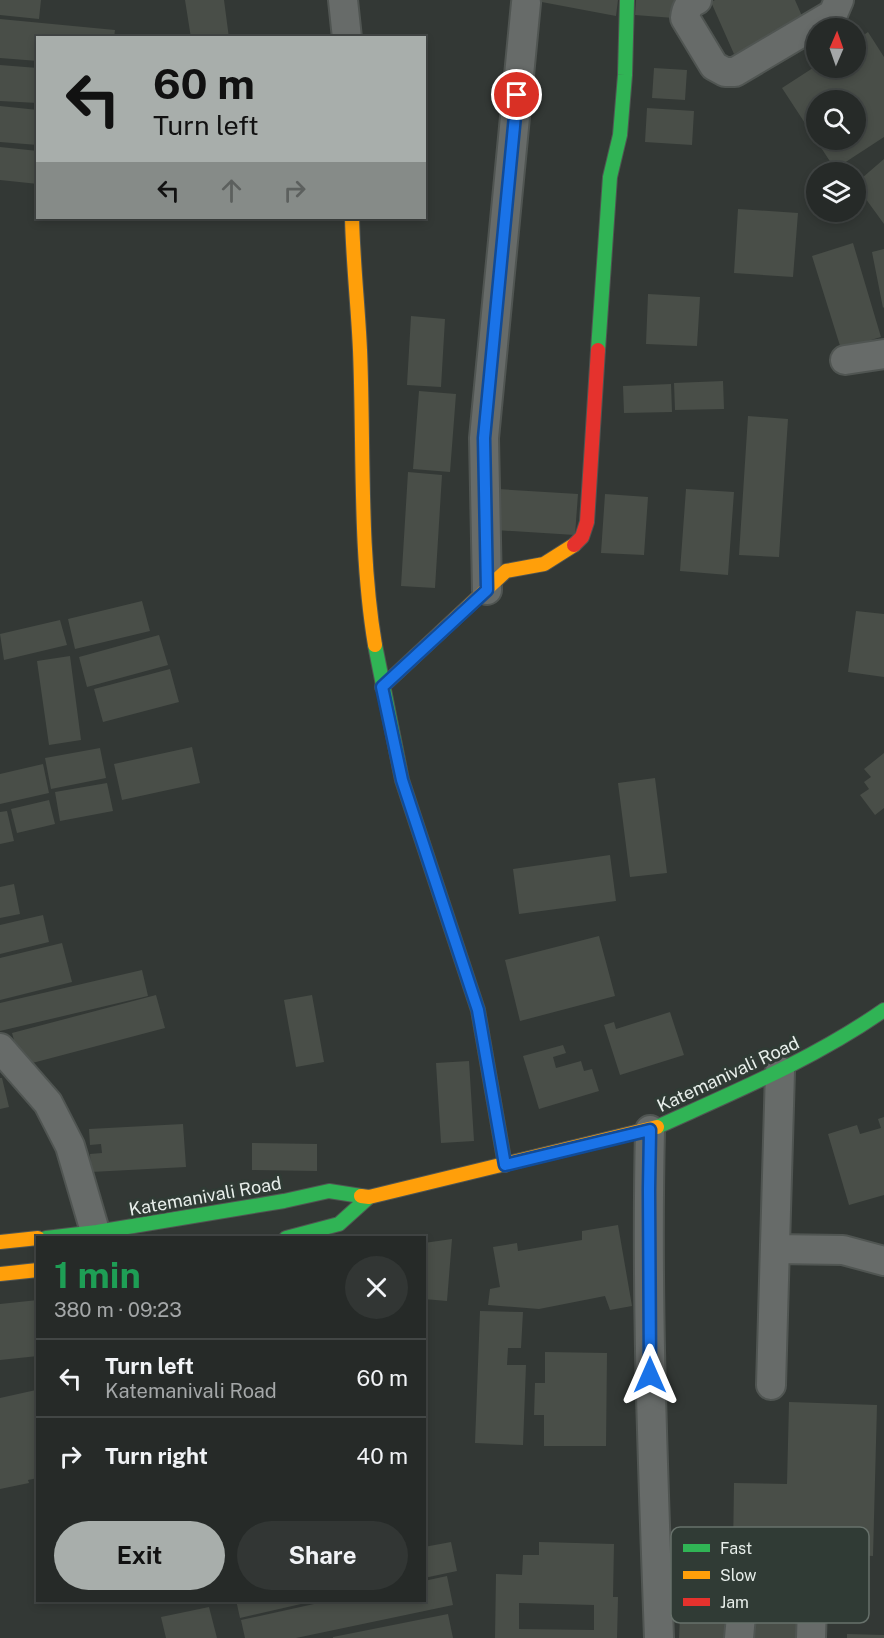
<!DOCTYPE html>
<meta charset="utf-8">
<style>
:root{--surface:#262a28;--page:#323634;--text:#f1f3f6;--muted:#a4a7a8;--line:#424645;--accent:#a8aeab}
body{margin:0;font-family:"Public Sans",sans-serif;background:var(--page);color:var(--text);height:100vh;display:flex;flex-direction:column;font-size:22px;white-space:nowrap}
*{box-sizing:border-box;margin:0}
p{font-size:20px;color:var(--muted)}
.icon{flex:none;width:33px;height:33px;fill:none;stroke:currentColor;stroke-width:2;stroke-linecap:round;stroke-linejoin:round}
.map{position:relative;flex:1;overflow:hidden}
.details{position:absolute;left:36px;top:1236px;width:390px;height:366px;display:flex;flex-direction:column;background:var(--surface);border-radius:0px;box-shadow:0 3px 9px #0003,0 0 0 2px var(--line)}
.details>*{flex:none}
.banner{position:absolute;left:36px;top:36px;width:390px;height:183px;border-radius:0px;box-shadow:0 3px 9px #0003,0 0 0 2px var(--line);background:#a8aeab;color:#111;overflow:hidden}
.needle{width:39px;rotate:2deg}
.tools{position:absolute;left:806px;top:18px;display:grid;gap:12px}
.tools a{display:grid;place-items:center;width:60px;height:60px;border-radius:50%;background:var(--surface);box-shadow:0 3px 9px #0003,0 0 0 2px var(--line);font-size:30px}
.pin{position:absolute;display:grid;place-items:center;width:51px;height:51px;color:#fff;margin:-26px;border:3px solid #fff;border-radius:50%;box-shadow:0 2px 6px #0007}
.me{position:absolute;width:66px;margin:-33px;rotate:0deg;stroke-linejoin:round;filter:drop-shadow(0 0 4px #0008)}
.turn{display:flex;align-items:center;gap:21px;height:126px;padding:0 18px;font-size:27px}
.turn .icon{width:78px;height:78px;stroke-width:2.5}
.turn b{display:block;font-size:42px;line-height:51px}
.lanes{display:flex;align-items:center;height:57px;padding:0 18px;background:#0003;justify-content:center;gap:30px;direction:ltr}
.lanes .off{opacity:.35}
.round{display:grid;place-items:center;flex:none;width:63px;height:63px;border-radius:32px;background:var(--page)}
.headline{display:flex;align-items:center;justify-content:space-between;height:102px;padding:0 18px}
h1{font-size:36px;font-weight:700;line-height:45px;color:#1e9e55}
.cta{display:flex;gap:12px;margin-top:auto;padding:12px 18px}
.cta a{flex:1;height:69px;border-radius:36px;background:var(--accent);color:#111;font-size:24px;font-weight:700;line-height:69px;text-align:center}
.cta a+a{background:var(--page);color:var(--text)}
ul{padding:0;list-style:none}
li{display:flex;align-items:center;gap:18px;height:78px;padding:0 18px;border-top:2px solid var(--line)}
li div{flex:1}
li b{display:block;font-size:22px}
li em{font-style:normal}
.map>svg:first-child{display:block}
</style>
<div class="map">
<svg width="884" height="1638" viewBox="0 0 884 1638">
<rect width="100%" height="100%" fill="#333835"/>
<path fill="#494e48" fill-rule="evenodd" d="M0,0H41L39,19L0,15Z
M185,0H224L229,38H191Z
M531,0H618L616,16Z
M636,0H675L674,18L635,15Z
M715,0H795L805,23L734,54L711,2Z
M0,19L115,30L114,38H38V61L0,58Z
M868,32L884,57V137L835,169L782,88L816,66L855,68V41ZM816,100H855V140H816Z
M0,65L38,68V103L0,101Z
M654,68L687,70L685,100L652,98Z
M0,106L38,110V145L0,142Z
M647,108L694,111L692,145L645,142Z
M0,147L38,151V184L0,180Z
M884,159V224L855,184Z
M738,209L798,213L793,277L734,273Z
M853,243L881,337L841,349L812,256Z
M884,249V307L883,308L872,252Z
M648,294L700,297L697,346L646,344Z
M411,316L445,319L441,387L407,385Z
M723,381L724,409L675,410L674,383Z
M671,384L672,412L624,413L623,386Z
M419,391L456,394L450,472L413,469Z
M748,416L788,419L779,557L739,555Z
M408,472L442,475L435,588L401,586Z
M498,489L578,494L575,535L496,530Z
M686,489L734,492L728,575L680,571Z
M605,494L648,497L644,555L601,553Z
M142,601L150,631L75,649L68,619Z
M856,611L884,614V677L848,672Z
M60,620L67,645L4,660L0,634Z
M159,635L168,665L87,687L79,657Z
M70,656L81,740L49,745L37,661Z
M170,669L179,702L103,722L94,689Z
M192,747L200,783L122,800L114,764Z
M100,748L106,778L51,789L45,758Z
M884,753V808L875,815L860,795L869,789L864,782L871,777L864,769Z
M43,764L49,793L0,804V774Z
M655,778L667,873L630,877L618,783Z
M107,783L113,811L60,821L55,792Z
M49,800L55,824L17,833L11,809Z
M7,811L14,841L0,844V812Z
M610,855L616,901L519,914L513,869Z
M14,884L20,914L0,918V887Z
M43,915L49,942L0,954V925Z
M599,936L615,996L520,1021L505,960Z
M62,943L72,982L0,1000V958Z
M142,970L148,996L0,1031V1003Z
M156,995L165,1028L21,1066L12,1033Z
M312,995L324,1062L296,1067L284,1000Z
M670,1012L684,1055L620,1075L604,1025L614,1022L616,1029Z
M563,1045L566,1053L553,1057L556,1068L581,1061L584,1071L592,1069L599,1091L539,1109L523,1056Z
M469,1061L474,1141L441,1143L436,1063Z
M0,1078H2L9,1107L0,1109Z
M884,1117V1195L849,1205L828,1134L857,1125L860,1134L881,1128L878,1119Z
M183,1124L186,1167L91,1172L90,1154L102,1153L101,1144L90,1145L89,1129Z
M252,1143L317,1144V1171L252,1170Z
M618,1225L632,1306L610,1310L605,1296L539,1309L488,1305L490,1289L500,1287L493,1247L517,1243L518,1251L582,1240V1231Z
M452,1239L447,1301L424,1299V1243Z
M38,1300V1356L0,1360V1304Z
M480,1311L523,1312L521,1348H508L507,1365H526L523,1445L475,1443Z
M545,1352L607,1353L606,1446H544V1415H534L535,1383H545Z
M36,1390L38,1478L28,1480L29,1483L0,1489V1398Z
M789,1402L877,1405L873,1556L733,1552L734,1483L787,1484Z
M451,1542L457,1571L424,1578V1547Z
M539,1542L614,1544L613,1597H618L617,1638H495L496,1574L522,1575L523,1555H539ZM519,1603L594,1605V1630L519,1629Z
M447,1576L453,1605L296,1638H245L241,1620L332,1600H424V1581Z
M686,1595L701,1596V1603H725L724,1638H679L680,1616H686Z
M236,1600H314V1601L240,1618Z
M746,1606L807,1612L805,1638H744Z
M209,1607L217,1638H166L161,1617Z
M448,1614L453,1638H333V1637Z
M847,1634L884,1635V1638H847Z"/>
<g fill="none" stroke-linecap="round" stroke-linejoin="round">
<defs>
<path id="street" d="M343,0L347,38
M697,0C689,4 686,8 685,18L714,66L725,72H735L833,14L839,0
M845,360L884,354
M487,590L484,438L526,3
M0,1048L48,1103L70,1146L97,1238
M650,1130C646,1300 653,1469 659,1638
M775,1249L843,1250L884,1261
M771,1385L780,1071
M739,1638L742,1605L745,1600H749L812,1605L811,1638"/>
<path id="fast" d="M598,350L610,177L620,135L625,75L627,0
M375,645L402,780L478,1010L505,1165
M657,1127C734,1092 814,1059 884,1010
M46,1238L97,1232L284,1201L329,1191L361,1196
M286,1238L339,1224L369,1197"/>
<path id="slow" d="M352,218C353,262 358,306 360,350C364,447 359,550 375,645
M382,687L506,571L544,564L574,545
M361,1196L369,1197L657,1127
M0,1242L38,1238
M0,1274L38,1270"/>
<path id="jam" d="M574,545L582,537L587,522L598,350"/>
</defs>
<use href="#street" stroke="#505552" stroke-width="32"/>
<use href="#fast" stroke="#505552" stroke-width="16"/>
<use href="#slow" stroke="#505552" stroke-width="16"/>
<use href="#jam" stroke="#505552" stroke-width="16"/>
<use href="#street" stroke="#676b69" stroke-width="28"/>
<use href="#fast" stroke="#30b455" stroke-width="14"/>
<use href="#slow" stroke="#ff9f0a" stroke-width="14"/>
<use href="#jam" stroke="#e5322d" stroke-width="14"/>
</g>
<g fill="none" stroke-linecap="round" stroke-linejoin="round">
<defs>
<path id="route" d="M517,95L484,438L487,590L382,687L402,780L478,1010L505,1165L650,1130L649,1189L650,1375"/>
</defs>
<use href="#route" stroke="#114b97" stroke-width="15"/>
<use href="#route" stroke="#1a73e8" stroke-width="10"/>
</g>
<g text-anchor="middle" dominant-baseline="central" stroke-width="6" stroke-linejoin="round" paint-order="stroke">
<g font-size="18" fill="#e7eeea" stroke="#303b35">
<text transform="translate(728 1074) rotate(-25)">Katemanivali Road</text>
<text transform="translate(205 1196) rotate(-10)">Katemanivali Road</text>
</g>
</g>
<rect x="671" y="1527" width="198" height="96" rx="9" fill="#303b35" stroke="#67716b" stroke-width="1.5"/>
<rect x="683" y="1544" width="27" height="8" fill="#30b455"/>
<rect x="683" y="1571" width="27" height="8" fill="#ff9f0a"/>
<rect x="683" y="1598" width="27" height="8" fill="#e5322d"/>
<g font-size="16" fill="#e7eeea">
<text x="720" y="1554">Fast</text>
<text x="720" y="1581">Slow</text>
<text x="720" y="1608">Jam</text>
</g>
</svg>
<div class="tools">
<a><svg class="needle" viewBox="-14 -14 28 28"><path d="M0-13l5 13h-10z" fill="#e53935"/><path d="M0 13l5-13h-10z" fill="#a4a7a8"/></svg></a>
<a><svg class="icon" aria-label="search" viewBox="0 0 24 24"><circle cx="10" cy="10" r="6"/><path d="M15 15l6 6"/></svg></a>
<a><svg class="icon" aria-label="layers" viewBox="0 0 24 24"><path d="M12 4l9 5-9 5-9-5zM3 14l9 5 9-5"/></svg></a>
</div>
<div class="pin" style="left:517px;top:95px;background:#d93025"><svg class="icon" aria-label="arrive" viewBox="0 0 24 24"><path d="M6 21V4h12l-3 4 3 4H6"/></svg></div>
<svg class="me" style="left:650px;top:1375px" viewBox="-20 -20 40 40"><path d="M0-17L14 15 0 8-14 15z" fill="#1a73e8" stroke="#fff" stroke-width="4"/></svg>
<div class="banner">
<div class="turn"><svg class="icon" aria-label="left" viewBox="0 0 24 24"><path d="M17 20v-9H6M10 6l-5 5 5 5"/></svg><div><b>60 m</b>Turn left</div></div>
<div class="lanes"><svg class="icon" aria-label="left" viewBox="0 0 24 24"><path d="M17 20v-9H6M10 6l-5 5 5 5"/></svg><svg class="icon off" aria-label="ahead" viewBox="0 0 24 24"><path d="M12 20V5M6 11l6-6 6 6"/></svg><svg class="icon off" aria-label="right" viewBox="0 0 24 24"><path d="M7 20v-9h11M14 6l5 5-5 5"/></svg></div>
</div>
<section class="details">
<div class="headline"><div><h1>1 min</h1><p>380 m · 09:23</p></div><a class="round"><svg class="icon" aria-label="close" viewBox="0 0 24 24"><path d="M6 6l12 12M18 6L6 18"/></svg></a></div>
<ul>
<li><svg class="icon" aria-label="left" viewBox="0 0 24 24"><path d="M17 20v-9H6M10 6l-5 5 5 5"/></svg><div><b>Turn left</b><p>Katemanivali Road</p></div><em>60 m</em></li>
<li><svg class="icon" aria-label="right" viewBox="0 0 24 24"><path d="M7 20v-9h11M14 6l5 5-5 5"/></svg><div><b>Turn right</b></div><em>40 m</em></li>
</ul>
<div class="cta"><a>Exit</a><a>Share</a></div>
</section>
</div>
